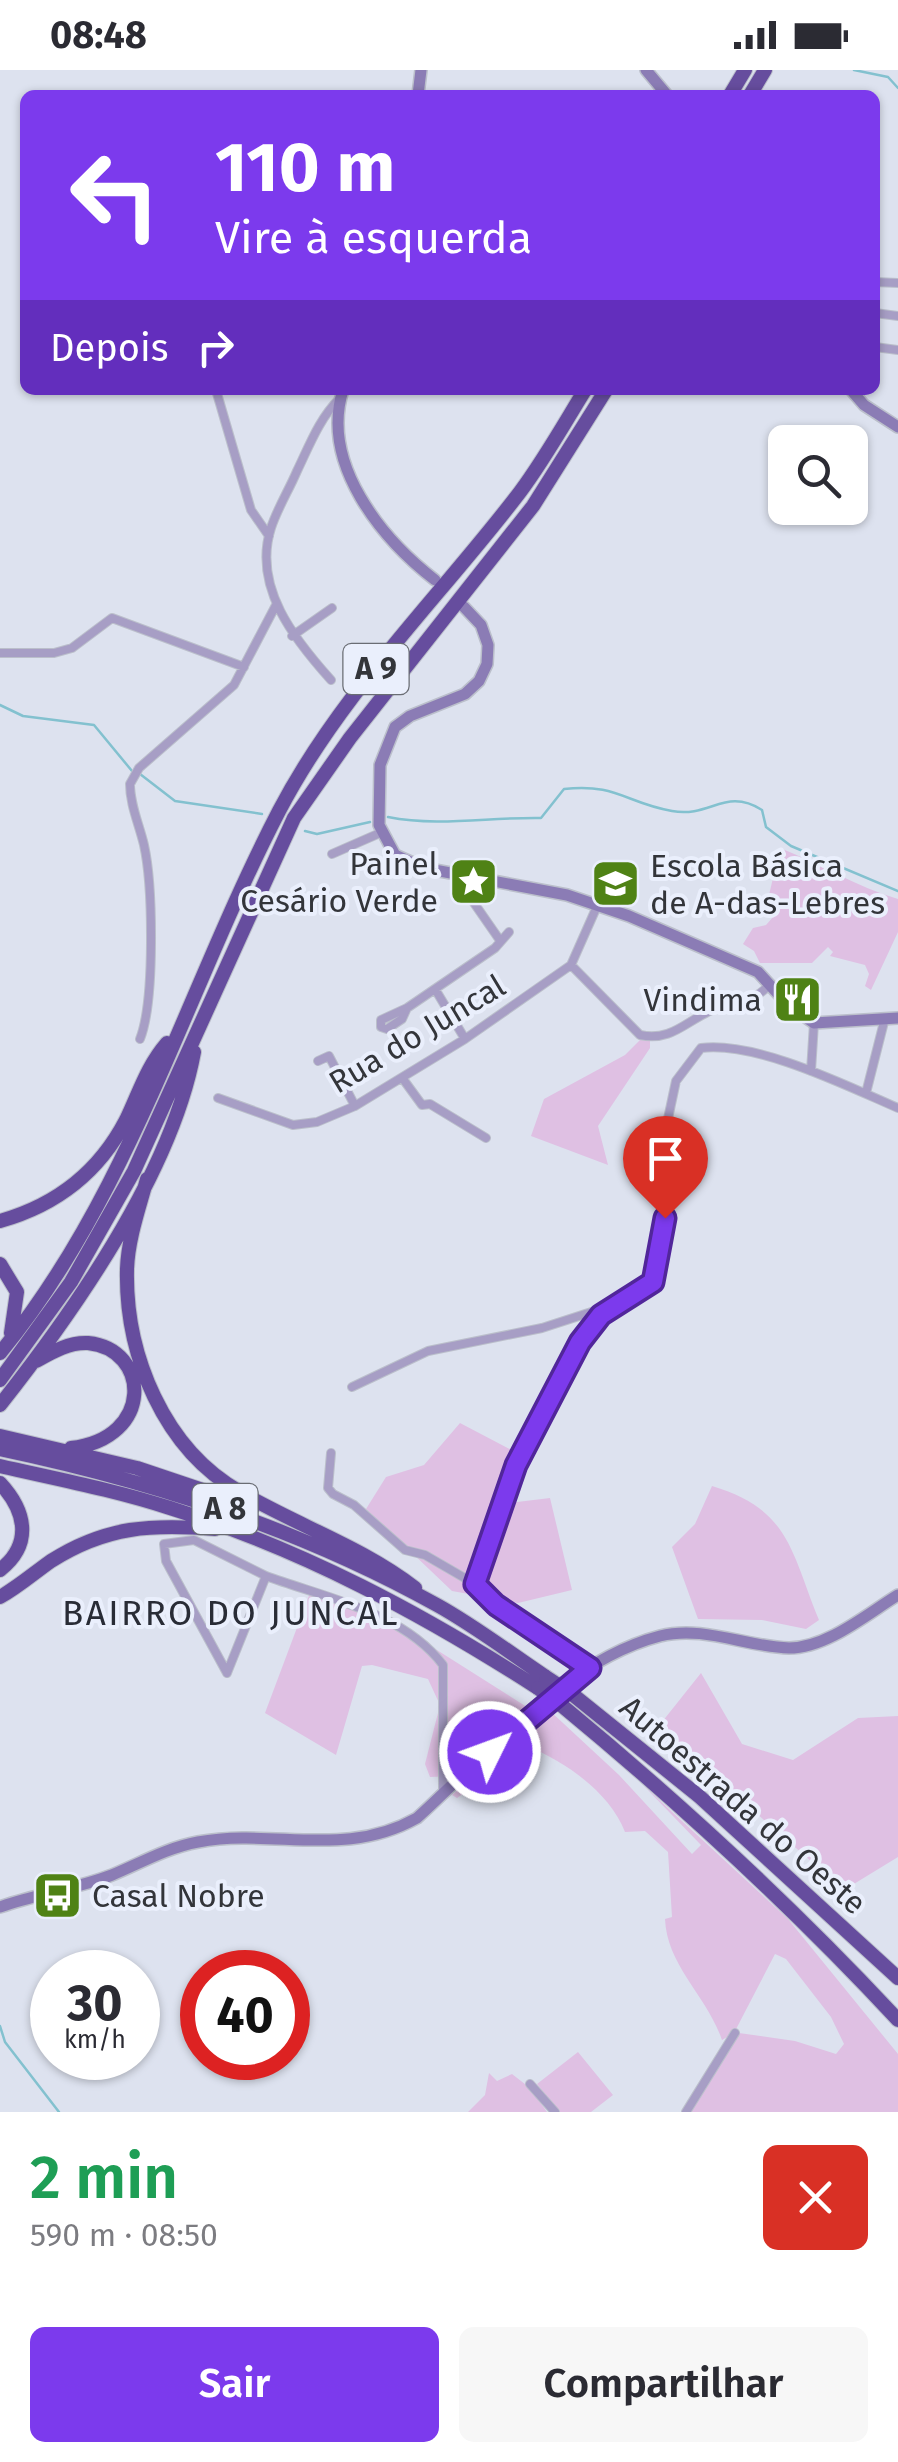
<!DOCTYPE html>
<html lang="pt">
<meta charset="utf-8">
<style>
:root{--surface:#fff;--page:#f7f7f7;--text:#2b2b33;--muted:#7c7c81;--accent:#7c3aed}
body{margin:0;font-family:"Fira Sans",sans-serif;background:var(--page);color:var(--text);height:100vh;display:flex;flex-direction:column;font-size:38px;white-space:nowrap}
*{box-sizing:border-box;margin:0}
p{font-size:32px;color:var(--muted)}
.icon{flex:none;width:55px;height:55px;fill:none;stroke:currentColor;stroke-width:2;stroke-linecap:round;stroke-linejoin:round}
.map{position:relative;height:2042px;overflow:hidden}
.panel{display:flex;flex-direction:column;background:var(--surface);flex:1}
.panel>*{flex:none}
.banner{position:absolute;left:20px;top:20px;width:860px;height:305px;border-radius:15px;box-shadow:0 2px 8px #0004;background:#7c3aed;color:#fff;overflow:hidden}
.buttons{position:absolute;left:768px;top:355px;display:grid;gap:20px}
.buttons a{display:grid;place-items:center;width:100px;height:100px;border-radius:15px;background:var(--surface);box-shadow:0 2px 8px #0004;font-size:50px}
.speed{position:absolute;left:30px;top:1880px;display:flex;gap:20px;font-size:50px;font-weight:700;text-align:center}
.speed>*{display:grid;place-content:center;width:130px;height:130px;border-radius:50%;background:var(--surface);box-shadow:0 2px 8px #0004;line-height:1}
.speed small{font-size:25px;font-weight:400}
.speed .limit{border:15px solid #d22;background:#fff;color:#111}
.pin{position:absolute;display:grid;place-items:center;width:85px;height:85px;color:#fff;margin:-102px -42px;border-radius:50% 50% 50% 0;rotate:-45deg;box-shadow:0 0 10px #0007}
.pin .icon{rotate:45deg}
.me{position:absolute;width:110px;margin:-55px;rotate:48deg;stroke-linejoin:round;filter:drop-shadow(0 0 8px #0008)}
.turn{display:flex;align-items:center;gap:35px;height:210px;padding:0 30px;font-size:45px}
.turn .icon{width:130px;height:130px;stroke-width:2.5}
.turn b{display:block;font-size:70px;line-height:85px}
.then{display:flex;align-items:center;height:95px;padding:0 30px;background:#0003;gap:20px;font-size:38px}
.round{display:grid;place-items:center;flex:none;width:105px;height:105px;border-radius:15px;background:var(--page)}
.summary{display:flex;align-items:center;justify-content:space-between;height:170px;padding:0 30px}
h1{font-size:60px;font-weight:600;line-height:75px;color:#1e9e55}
.button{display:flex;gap:20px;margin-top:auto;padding:20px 30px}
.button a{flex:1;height:115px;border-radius:15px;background:var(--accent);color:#fff;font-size:40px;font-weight:600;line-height:115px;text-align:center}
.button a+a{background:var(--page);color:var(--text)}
.status{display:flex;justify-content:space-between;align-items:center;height:70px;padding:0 50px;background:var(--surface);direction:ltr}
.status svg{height:28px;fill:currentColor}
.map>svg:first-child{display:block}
</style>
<div class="status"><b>08:48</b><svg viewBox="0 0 49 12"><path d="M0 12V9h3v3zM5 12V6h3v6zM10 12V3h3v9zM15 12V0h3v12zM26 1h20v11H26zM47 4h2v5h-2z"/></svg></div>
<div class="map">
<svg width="898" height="2042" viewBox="0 0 898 2042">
<rect width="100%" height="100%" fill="#dde2ef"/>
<path fill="#dfc0e3" d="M780,778C820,794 857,817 898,829V862L871,920L865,916L869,904L865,895L830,886L833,882L828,877L812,893H760L754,881L743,874L753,858L766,855L781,838L769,825Z
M640,970L650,971V978L598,1056L608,1095L531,1066L544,1029L625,985Z
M460,1353L525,1387L509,1433L550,1428L572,1520L518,1533L452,1521L366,1439L386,1407L424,1395Z
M712,1416C790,1439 791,1482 819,1550L806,1559L762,1550L698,1549L672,1477L695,1454Z
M310,1523L369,1537L530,1639L454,1706L430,1707L425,1694L440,1635L428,1609L372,1595L362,1596L336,1685L265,1643Z
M701,1603L742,1674L793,1690L858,1648L898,1646V1787L844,1820L658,1657Z
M549,1640L619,1705L692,1784L701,1775L643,1715L788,1849L898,1984V2042H691L739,1963L795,1971L836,1984L844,1974L831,1947L786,1889L775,1884L734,1963L722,1970C707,1926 667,1896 665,1849L672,1847L668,1782L645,1761L625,1762C610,1723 566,1692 529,1677L457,1728L452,1725Z
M578,1982L613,2025L591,2042H559L537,2014Z
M489,2003L497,2011L512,2004L530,2018L547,2042H468L485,2025Z"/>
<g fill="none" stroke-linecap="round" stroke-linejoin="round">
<path stroke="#83c1cf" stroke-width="2.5" d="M854,0L888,7L898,18
M0,635L23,646L94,655L132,701
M140,704L175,731L262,744
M388,747C439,757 488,747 541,748L564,719C616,713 626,733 672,741C711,748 725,717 762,740L766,757L791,776L898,821
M305,761L317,764L370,752
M0,1956L5,1972L59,2042"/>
<defs>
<path id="street" d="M875,212L898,213
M875,243L898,246
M875,277L898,280
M216,320L251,440L269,466
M292,566L332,538
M0,583H54L72,578L112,548L244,597
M331,610C295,570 252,517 271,458C277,439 289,420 297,401C310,374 319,349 340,328
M332,784L380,763
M478,806L474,833L499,869
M571,895L640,965C671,972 686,951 712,940C733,931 754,933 769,915
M435,919L465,969
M407,938L402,949L387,959L381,957V950L407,938L495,878L509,862
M140,969C155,931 153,816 144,775C139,754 130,735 130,714L139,698L234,615L276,535
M318,991L329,986L355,1036
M811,1001L814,953
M403,1009L422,1035L430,1034L486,1068
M866,1023L884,952
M218,1028L293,1055L317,1052L355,1036L465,969L571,895L598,834
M352,1317L428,1281L542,1258L613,1235
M331,1383L328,1418L333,1424L354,1435L405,1480L425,1485L475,1514L495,1535L590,1598
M475,1514L516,1395L580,1271L601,1245L653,1212L665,1147L663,1072L676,1011L701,978C756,971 845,1015 898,1038
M227,1603L266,1506C326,1528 403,1542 443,1595V1724
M227,1603L166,1491L164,1474L194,1470L266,1506
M530,2014L555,2042
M686,2042L735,1963"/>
<path id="secondary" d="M646,0L667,25
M418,25L421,0
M343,320C320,394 382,469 435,510
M851,320L864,335L898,357
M464,537L481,555L488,575L487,594L479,611L465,624L410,646L395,657L380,695L379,755L395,785L424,798L567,825L629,846L758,902L789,936L814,953L898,948
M0,1837C36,1824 76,1819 112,1805C141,1793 166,1778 198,1772C276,1758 344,1789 417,1748C489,1683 564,1591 660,1566C704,1555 746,1577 789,1578C827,1578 867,1544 898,1525"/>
<path id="highway" d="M730,25L745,0
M750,25L765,0
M147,1109C139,1138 128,1169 127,1199C125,1285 164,1379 240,1422C298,1456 362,1477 415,1518
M0,1151C57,1135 99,1102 126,1050C139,1023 147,996 167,973
M0,1194L17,1222L11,1263
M0,1283C130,1126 186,920 279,741C341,622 440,527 520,422C544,390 564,354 585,320
M36,1291C52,1282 69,1272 88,1273C150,1279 155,1368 71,1378
M0,1310L71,1212L134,1101L294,748L350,668L533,436L606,320
M0,1335C75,1240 172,1102 194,982
M0,1366L137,1398L253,1437
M0,1379C152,1411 301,1459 437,1535C475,1556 510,1583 546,1607
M0,1396C57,1409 115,1420 170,1438C302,1479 423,1544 538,1618
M0,1413C26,1441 33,1474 0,1500
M0,1527C18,1517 34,1503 51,1491C106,1456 152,1454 215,1459
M572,1624L700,1727L898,1908
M560,1634C680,1733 792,1836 898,1950"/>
</defs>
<use href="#street" stroke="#bbbfcb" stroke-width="10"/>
<use href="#secondary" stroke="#bbbfcb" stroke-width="14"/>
<use href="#highway" stroke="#bbbfcb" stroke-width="16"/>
<use href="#street" stroke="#a79ec5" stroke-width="8"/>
<use href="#secondary" stroke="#8b7cb5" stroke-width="11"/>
<use href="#highway" stroke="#664d9e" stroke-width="14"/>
<defs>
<path id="highway-bridge" d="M546,1607L572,1624
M538,1618L560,1634"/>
</defs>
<use href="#highway-bridge" stroke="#bbbfcb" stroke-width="16" stroke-linecap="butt"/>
<use href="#highway-bridge" stroke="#664d9e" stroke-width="14"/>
</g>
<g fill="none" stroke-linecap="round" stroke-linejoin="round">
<defs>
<path id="route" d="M490,1682L590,1598L496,1535L475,1514L516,1395L580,1272L601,1245L653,1212L665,1148"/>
</defs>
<use href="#route" stroke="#51269a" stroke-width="25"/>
<use href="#route" stroke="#7c3aed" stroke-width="18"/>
</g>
<defs>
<symbol id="sight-square" viewBox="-11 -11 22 22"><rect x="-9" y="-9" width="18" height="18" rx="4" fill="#4f8215" stroke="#eaeffc"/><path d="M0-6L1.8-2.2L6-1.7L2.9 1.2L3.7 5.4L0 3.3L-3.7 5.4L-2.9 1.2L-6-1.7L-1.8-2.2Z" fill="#fff"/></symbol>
<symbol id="school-square" viewBox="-11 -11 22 22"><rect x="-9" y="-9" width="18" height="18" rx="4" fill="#4f8215" stroke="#eaeffc"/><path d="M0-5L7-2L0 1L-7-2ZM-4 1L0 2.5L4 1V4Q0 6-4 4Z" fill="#fff"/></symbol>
<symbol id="restaurant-square" viewBox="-11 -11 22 22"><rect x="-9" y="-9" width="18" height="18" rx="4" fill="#4f8215" stroke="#eaeffc"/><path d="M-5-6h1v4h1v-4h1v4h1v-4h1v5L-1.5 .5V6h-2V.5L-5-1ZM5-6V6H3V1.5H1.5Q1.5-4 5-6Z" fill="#fff"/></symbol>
<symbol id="bus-square" viewBox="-11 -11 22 22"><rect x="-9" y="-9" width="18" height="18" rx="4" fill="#4f8215" stroke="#eaeffc"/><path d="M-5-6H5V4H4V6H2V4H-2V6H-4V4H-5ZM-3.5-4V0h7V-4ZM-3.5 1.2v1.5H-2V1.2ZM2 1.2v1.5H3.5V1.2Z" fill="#fff"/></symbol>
</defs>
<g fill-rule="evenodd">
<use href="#sight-square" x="446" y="784" width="55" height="55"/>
<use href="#school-square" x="588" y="786" width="55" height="55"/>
<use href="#restaurant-square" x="770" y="902" width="55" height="55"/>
<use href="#bus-square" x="30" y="1798" width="55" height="55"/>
</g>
<g text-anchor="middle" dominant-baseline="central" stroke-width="8" stroke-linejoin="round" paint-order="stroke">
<g fill="#eaeffc" stroke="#6a6d74" stroke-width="2.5">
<rect x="343.5" y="574" width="65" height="50" rx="8"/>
<rect x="192.5" y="1414" width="65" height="50" rx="8"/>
</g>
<g font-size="30" font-weight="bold" fill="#33353a">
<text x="376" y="599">A 9</text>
<text x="225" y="1439">A 8</text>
</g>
<g font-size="32" fill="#33353a" stroke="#eaeffc" text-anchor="end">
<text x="438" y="794">Painel<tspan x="438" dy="37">Cesário Verde</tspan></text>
<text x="650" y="796" text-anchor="start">Escola Básica<tspan x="650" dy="37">de A-das-Lebres</tspan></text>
<text x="762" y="930">Vindima</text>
<text x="92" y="1826" text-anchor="start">Casal Nobre</text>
</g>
<g font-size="32" fill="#33353a" stroke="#eaeffc">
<text transform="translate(417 964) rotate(-31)">Rua do Juncal</text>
<text transform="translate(743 1735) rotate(41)">Autoestrada do Oeste</text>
</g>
<g font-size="35" letter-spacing="2.5" fill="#292c36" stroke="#eaeffc">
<text x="231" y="1543">BAIRRO DO JUNCAL</text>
</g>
</g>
</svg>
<div class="buttons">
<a><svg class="icon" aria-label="search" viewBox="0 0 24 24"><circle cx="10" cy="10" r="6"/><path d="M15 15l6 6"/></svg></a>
</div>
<div class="speed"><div>30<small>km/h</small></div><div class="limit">40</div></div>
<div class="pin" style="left:665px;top:1148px;background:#d93025"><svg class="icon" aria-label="arrive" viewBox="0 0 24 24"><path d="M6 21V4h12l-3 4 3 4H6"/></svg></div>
<svg class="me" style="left:490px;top:1682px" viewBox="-20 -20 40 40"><circle r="17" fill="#7c3aed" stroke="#fff" stroke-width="3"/><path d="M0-11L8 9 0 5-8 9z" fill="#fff"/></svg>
<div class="banner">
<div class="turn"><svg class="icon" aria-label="left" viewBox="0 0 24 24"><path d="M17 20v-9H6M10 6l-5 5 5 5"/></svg><div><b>110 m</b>Vire à esquerda</div></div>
<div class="then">Depois<svg class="icon" aria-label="right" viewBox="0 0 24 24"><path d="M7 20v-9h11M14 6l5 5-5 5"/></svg></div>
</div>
</div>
<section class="panel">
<div class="summary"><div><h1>2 min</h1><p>590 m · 08:50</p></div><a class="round" style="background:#d93025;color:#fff"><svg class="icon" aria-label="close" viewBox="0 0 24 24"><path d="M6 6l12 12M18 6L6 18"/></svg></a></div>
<div class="button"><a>Sair</a><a>Compartilhar</a></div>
</section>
